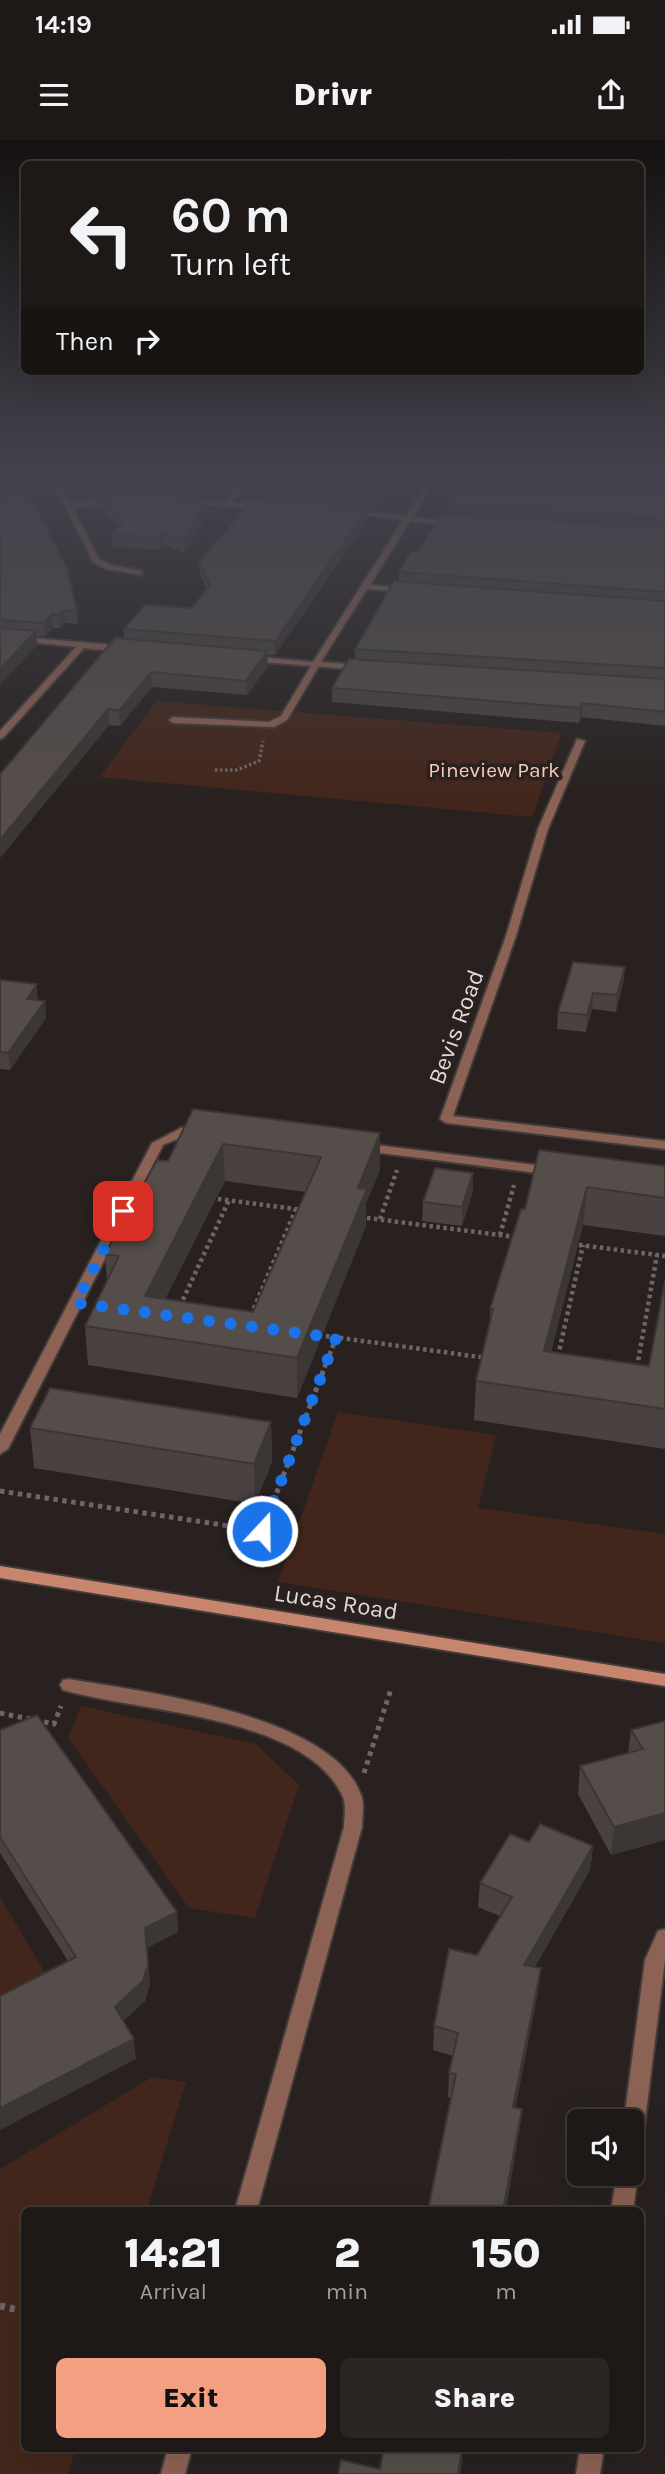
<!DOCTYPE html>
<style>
:root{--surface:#1e1917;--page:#2b2624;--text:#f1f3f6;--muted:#a1a0a1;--line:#3c3836;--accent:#f2a081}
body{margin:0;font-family:Karla,sans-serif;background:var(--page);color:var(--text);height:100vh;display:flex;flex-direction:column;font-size:26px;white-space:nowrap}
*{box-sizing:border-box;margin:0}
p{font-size:23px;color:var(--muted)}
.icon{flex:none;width:38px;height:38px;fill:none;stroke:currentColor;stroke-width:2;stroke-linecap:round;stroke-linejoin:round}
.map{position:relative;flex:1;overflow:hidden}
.panel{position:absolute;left:21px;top:2067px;width:623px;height:245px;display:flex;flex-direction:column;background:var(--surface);border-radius:10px;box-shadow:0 7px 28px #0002,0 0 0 2px var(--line)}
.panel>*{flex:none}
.guide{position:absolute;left:21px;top:21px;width:623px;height:214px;border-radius:10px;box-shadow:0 7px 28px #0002,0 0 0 2px var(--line);background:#1e1917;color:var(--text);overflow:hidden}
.controls{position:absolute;left:567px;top:1969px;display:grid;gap:14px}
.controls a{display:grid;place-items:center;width:77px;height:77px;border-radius:10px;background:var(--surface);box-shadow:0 7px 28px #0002,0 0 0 2px var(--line);font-size:35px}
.pin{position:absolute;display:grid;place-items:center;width:60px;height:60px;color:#fff;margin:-30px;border-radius:14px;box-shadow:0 4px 10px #0006}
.me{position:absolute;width:77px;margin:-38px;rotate:21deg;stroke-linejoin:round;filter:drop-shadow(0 0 5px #0008)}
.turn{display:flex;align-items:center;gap:24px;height:147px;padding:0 35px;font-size:32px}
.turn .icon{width:91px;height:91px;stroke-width:2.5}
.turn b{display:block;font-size:49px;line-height:60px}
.then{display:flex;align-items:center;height:66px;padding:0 35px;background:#0003;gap:14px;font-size:26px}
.eta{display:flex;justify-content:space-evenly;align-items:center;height:119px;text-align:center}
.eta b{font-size:42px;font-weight:800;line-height:49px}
.button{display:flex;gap:14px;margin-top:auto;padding:14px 35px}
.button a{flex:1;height:80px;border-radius:10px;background:var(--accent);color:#111;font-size:28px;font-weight:800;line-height:80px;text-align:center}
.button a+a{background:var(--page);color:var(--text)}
.status{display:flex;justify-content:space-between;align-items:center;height:49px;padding:0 35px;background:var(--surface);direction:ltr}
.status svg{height:19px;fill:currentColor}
header{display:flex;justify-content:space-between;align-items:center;height:91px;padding:0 35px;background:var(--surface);font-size:32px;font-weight:800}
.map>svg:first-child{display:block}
</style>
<div class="status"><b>14:19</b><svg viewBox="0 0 49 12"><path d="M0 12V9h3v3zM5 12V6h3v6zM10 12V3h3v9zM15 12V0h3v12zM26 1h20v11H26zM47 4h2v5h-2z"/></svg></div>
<header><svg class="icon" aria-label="menu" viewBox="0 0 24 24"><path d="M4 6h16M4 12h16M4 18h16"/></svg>Drivr<svg class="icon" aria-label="share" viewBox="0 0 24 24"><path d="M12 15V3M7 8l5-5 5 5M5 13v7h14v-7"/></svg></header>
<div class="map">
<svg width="665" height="2334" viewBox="0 0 665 2334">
<rect width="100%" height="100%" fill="#28211f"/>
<path fill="#43261b" d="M156,561L562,593L532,677L100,637Z
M338,1272L496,1295L478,1368L665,1394V1503L278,1442Z
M81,1566L256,1604L299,1645L255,1778L189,1768L68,1598Z
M0,1757L46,1834L0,1860Z
M152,1937L186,1942L147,2070H24V2308H76L68,2334H0V2029Z"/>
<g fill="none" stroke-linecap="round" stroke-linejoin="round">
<defs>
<path id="lane" d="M316,521L320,524L287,580L274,587L173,583L169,580L173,577L269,582L281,576L312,524Z"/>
<path id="street" d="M50,336H56L70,363L121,360L118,364L72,367L99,419L111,425L142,431V435L106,429L93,422Z
M245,336H252L231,362L265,365L268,369L166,362L162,360L166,358L224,362Z
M431,336H438L413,377L457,383L453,385L410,381L370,445L407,448L411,450L407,452L367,449L321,522L361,525L365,528L364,530L246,521L245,519L249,516L313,522L403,380L347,373L351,371L406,376Z
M0,495L124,506L128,509L124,512L84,508L3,598L0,599V591L76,507L0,499Z
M577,599L585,601L548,689L516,796L453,976L665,1001V1009L446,983L440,979L506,796L538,689Z
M198,986L202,987L204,990L202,993L187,995L163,1005L8,1309L0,1314V1294L152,1003L181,988Z
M361,1003L552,1027L558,1031L552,1035L357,1010L355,1007Z
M69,1539C144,1552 332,1574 361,1655C365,1665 362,1677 362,1687L257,2070H235L344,1687C344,1677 347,1664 342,1655C304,1575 138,1572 63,1550L60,1545L63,1540Z
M665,1789V1820L643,1997L639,2004L632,2007V1981H624L645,1820L658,1791Z
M632,2026L638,2034L633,2070H611L617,2034H632Z
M168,2308H192L185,2334H161Z
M580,2308H604L600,2334H576Z"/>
<path id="secondary" d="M0,1426L665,1534V1546L0,1438Z"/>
</defs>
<use href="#lane" stroke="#423b39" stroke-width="4"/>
<use href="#street" stroke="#423b39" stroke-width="4"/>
<use href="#secondary" stroke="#423b39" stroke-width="4"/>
<path stroke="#6d6665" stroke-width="3.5" stroke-dasharray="2.5 2.5" stroke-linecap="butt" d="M215,630H237L259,621L263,601"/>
<path stroke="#6d6665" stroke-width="4.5" stroke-dasharray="3.5 3.5" stroke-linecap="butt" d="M211,1058L303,1070
M360,1077L515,1097
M380,1079L397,1030
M500,1095L514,1045
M572,1104L665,1116
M180,1166L229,1060
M251,1175L296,1069
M319,1195L487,1218
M558,1216L583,1105
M637,1227L657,1115
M322,1234L336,1198"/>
<path stroke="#6d6665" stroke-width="5" stroke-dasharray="4.5 4.5" stroke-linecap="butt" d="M0,1351L262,1391L323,1232
M0,1573L54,1584L61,1566
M364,1633L391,1549"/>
<path stroke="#6d6665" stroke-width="7" stroke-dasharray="5 5" stroke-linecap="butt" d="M0,2166L24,2171"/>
<use href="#lane" fill="#8b6253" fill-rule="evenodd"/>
<use href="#street" fill="#8b6253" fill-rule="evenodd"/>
<use href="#secondary" fill="#c7856d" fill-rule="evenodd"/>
</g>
<path fill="#494240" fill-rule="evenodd" d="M0,336L28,360L77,471L78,484L65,483L60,488H53L45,496H36L37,505L0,544Z
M86,336H211L191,357H182L183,361L206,363L207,375L185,413L164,405L160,410L112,407V394L118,388L100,369L99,359L91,360L89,357L88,346L89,343Z
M274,336H398L375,370H368V380L275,515H267L268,526L247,555L152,547L120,586L109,585L0,718L124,499V489L191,468L207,450L200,435L199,422L262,359L261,350Z
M665,336V586L581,577L579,583L332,562V548L355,519V509L399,441V432L418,412L447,373V364Z
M625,827L623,844L616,872L592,869L586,892L557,889L558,872Z
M0,840L38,860L45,861L46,878L10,930L0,929Z
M193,969L380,1030L366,1063V1086L297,1258L88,1225L85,1186L107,1141L105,1114L168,1021ZM225,1041L306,1052L253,1172L165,1159Z
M539,1010L665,1026V1096L583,1085L551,1212L649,1226L665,1141V1309L474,1280L476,1241L490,1183V1169L525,1069Z
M473,1033V1051L462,1086L422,1081L423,1062Z
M271,1282L272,1322L255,1364L34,1328L30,1288Z
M665,1581V1700L611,1715L578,1654L580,1626L628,1613L631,1590Z
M0,1590L177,1772L178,1792L147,1808L150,1844L145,1861L123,1881L136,1919L68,1821L0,1713Z
M529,1702L593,1706L590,1730L535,1827L538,1852L515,1968L522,1969L519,1993L451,1958L448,1957L449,1933L453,1916L433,1910L434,1886L500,1776L478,1767L480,1743Z"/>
<path fill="#3c3634" d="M200,336H211L191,357V346Z
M390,336H398L375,370V358Z
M182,354L183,366L175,361Z
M206,363L207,375L185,413L184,400Z
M368,368V380L275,515V501Z
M164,393V405L160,410L159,398Z
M64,470L65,483L60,488L59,475Z
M52,474L53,488L45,496L44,483Z
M36,491L37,505L0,544V529Z
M267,511L268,526L247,555L246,541Z
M151,532L152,547L120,586L119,571Z
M582,563L581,577L579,583L580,568Z
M108,569L109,585L0,718V700Z
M625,827L623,844L616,872L617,855Z
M37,844L38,861L27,859Z
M593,853L592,869L586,892L587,875Z
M45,861L46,878L10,930L8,913Z
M380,993V1030L366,1063V1086L297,1258V1218L358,1048Z
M223,1004L225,1041L147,1195L145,1156Z
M473,1033V1051L462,1086V1067Z
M587,1047L583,1085L541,1250L544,1211Z
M271,1282L272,1322L255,1364L254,1324Z
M665,1673V1700L611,1715L614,1687Z
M593,1706L590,1730L522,1849L524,1825Z
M177,1772L178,1792L147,1808L145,1788Z
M148,1824L150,1844L145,1861L117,1887L115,1867Z
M541,1828L538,1852L511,1991L513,1967Z
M134,1899L136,1919L0,1990V1968Z
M522,1969L519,1993L506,2070H503Z
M462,2308V2324L460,2334H458Z"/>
<path fill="#554d4a" stroke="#3c3634" stroke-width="2" fill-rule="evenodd" d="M0,336H20L28,360L31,359L67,428L77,471L64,470L59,475L52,474L44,483L0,480Z
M91,336H200L191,346L91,348L88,346L92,337Z
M274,336H390L375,358L261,350Z
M464,336H665V380L447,364Z
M182,354L175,361L206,363L184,400L164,393L159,398L112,394L123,383L99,356Z
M253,359L368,368L275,501L124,489L145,465L191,468L210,446L199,422Z
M442,373L665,388V452L399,432L411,411L418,412Z
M394,441L665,461V528L355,509Z
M0,488L36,491L0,529Z
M115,498L267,511L246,541L151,532L119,571L108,569L0,700V634Z
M349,519L665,539V572L582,563L580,568L332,548Z
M573,822L625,827L617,855L593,853L587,875L558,872Z
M0,840L37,844L27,859L45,861L8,913L0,912Z
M193,969L380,993L358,1048L367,1049L297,1218L85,1186L119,1116L105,1114L157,1020L168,1021ZM223,1004L321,1017L253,1172L145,1156Z
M539,1010L665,1026V1058L587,1047L544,1211L649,1226L665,1141V1269L476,1241L493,1169H490L521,1069H525Z
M435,1028L473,1033L462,1067L423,1062Z
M50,1248L271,1282L254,1324L30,1288Z
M37,1575L177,1772L145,1788L148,1824L143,1841L115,1867L134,1899L0,1968V1856L76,1817L0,1697V1590Z
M665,1581V1673L614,1687L580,1626L643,1609L631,1590Z
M540,1684L593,1706L524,1825L541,1828L513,1967L522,1969L503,2070H428L456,1934L449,1933L458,1893L434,1886L449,1809L477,1815L512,1757L480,1743L510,1694L529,1702Z
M384,2308H462L458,2334H338L341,2320L380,2329Z"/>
<linearGradient id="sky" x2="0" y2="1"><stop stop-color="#161211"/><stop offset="0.51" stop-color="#42434d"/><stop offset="1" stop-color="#42434d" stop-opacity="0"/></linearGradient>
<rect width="665" height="663" fill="url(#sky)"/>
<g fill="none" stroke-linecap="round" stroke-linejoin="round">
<path stroke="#1a73e8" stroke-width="12" stroke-dasharray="0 21.6" d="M123,1071L76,1163L336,1198L262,1391"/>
</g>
<g text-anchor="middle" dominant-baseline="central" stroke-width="7" stroke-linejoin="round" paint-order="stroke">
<g font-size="21" fill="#fbcbb9" stroke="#28211f">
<text x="494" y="630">Pineview Park</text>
</g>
<g font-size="24" fill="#dfdad9" stroke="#28211f">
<text transform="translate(456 887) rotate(-70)">Bevis Road</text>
<text transform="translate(336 1462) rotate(9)">Lucas Road</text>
</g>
</g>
</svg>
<div class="controls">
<a><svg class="icon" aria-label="sound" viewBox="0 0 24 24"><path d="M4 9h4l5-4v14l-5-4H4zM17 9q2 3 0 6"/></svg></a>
</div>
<div class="pin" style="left:123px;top:1071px;background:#d93025"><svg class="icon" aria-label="arrive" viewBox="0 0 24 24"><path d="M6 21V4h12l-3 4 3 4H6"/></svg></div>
<svg class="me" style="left:262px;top:1391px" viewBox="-20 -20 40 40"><circle r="17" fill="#1a73e8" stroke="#fff" stroke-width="3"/><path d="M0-11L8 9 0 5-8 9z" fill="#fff"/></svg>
<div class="guide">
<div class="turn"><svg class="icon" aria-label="left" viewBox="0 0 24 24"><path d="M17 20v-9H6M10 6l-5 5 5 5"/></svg><div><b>60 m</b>Turn left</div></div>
<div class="then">Then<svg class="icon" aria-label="right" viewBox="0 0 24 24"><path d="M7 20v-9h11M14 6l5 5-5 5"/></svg></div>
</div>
<section class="panel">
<div class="eta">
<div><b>14:21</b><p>Arrival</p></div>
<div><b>2</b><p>min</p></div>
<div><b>150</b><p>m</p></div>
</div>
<div class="button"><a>Exit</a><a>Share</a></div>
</section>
</div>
